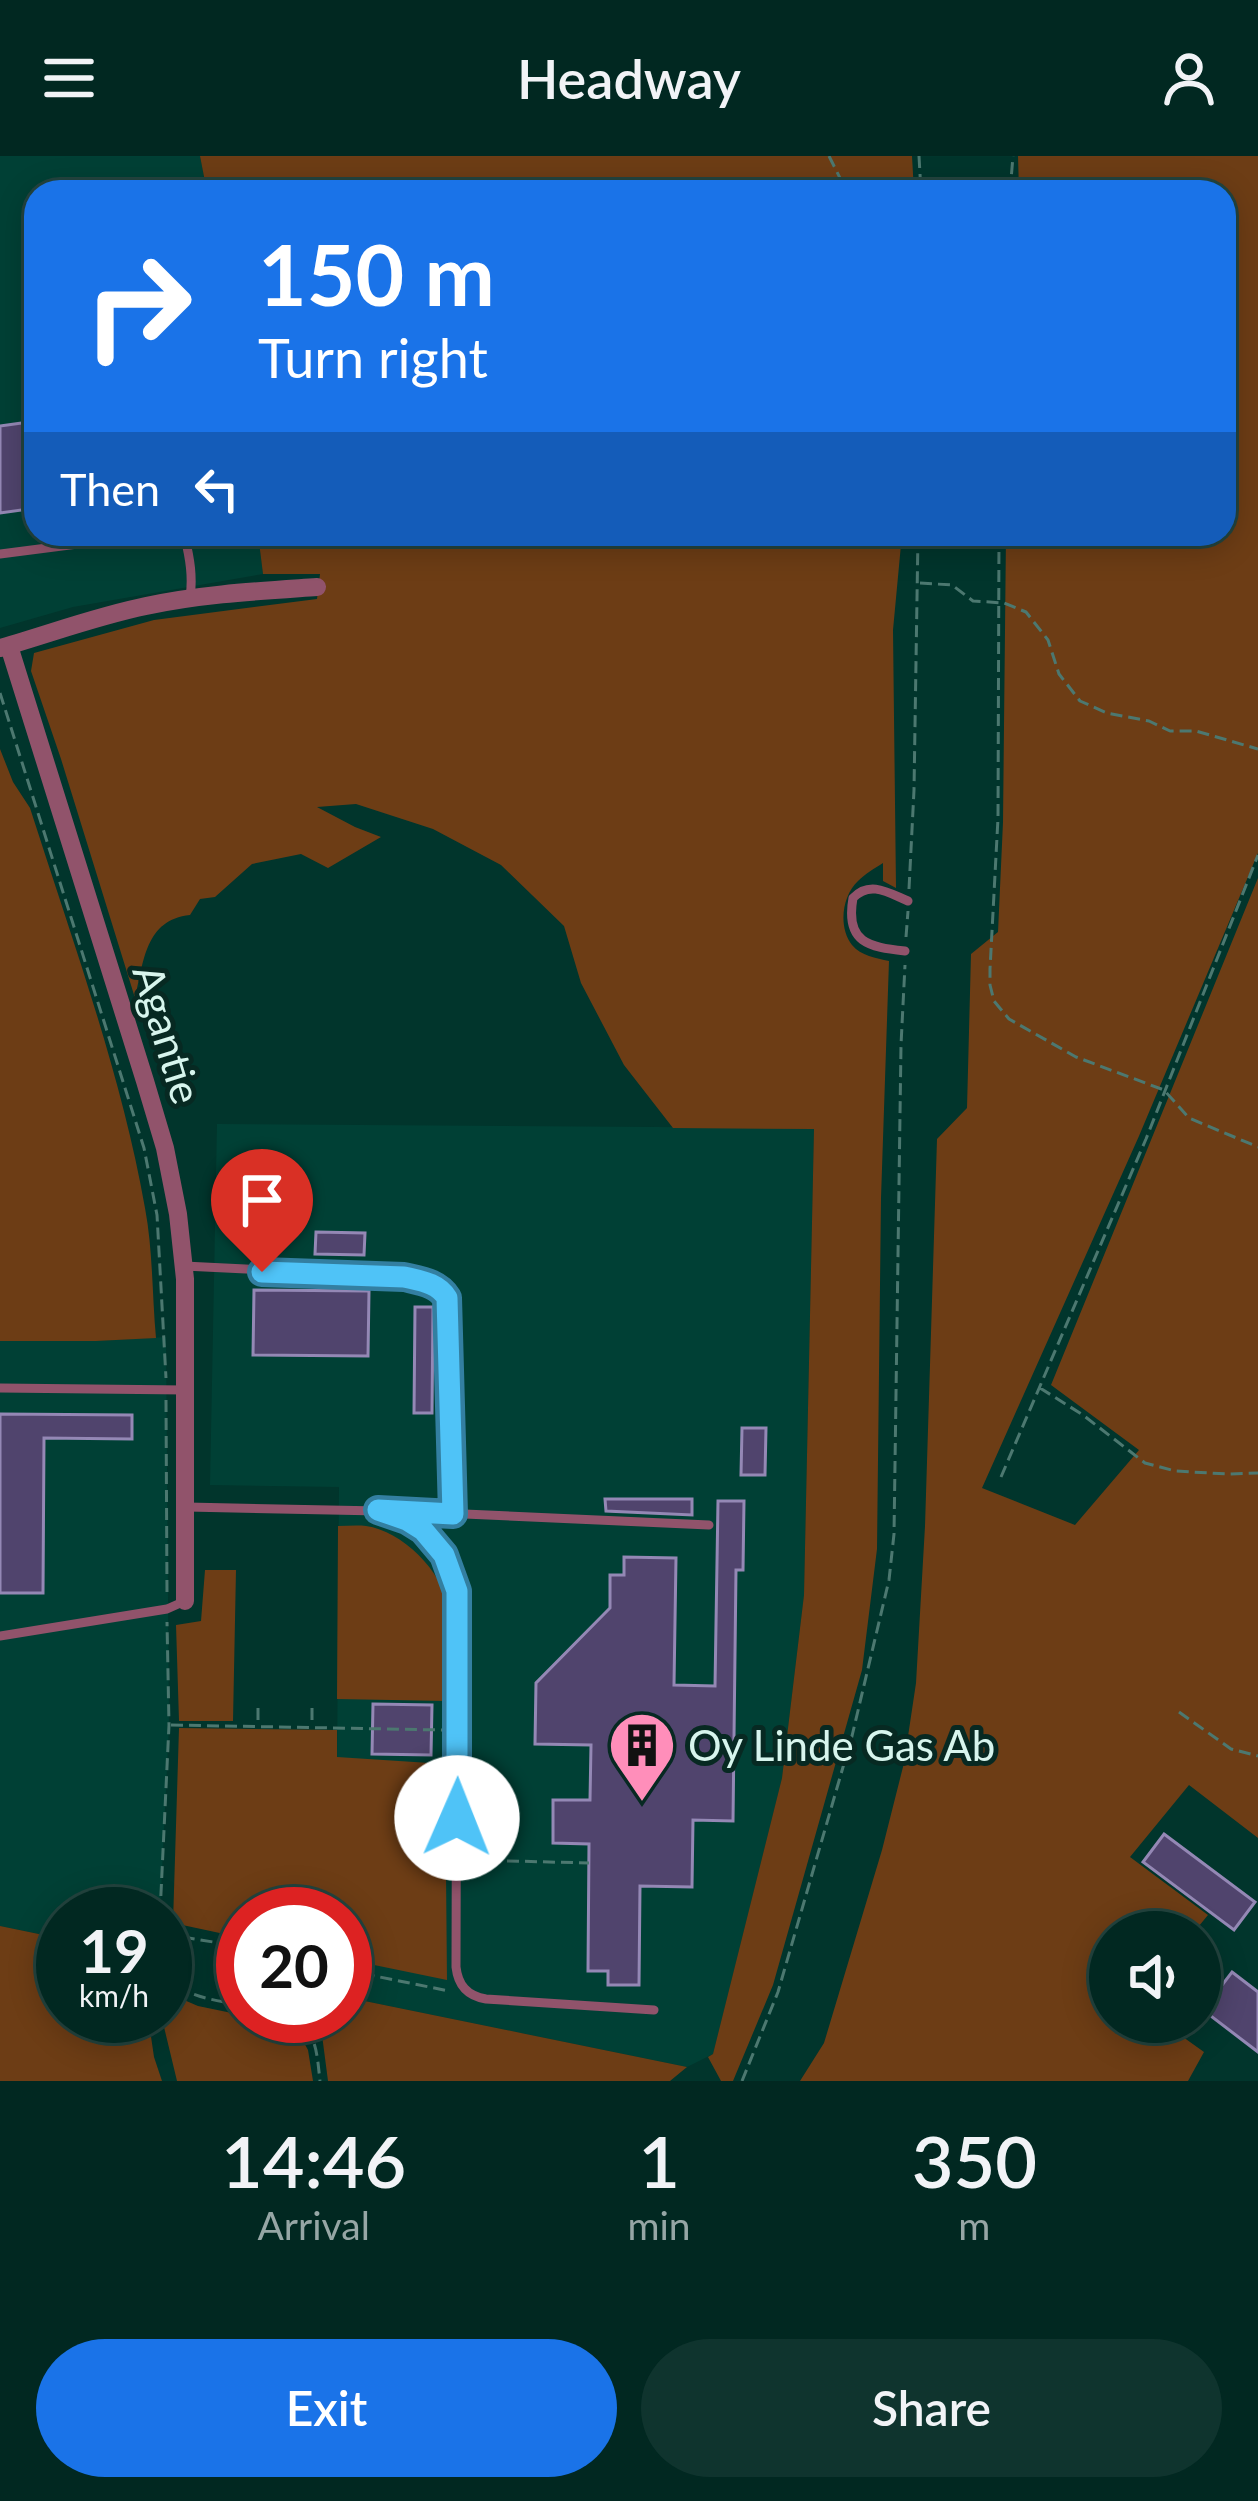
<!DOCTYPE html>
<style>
:root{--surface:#012821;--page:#0f342e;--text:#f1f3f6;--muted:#96a6a5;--line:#23443f;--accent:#1a73e8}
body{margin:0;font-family:Lato,sans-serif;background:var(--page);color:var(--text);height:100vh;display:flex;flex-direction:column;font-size:45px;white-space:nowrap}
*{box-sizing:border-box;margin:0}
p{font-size:39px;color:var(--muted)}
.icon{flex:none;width:66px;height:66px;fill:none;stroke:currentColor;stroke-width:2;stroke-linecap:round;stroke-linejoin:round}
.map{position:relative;height:1925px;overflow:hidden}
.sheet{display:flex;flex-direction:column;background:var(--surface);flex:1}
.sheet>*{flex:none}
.banner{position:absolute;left:24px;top:24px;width:1212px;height:366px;border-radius:36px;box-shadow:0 6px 30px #0003,0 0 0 3px var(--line);background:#1a73e8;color:#fff;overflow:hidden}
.tools{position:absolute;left:1089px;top:1755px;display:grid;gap:24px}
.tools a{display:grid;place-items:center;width:132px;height:132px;border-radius:50%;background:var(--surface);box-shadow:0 6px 30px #0003,0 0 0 3px var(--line);font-size:60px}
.speed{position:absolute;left:36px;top:1731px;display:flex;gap:24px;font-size:60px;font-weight:700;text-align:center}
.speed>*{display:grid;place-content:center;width:156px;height:156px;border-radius:50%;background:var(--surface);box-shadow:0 6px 30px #0003,0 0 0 3px var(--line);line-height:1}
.speed small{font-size:30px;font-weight:400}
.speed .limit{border:18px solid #d22;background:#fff;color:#111}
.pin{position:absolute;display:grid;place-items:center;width:102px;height:102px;color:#fff;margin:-123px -51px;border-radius:50% 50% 50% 0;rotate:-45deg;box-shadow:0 0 12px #0007}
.pin .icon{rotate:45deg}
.me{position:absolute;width:132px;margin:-66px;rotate:1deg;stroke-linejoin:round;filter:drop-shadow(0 0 9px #0008)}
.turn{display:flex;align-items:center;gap:42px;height:252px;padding:0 36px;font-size:54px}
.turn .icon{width:156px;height:156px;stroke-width:2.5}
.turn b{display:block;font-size:84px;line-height:102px}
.then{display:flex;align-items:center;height:114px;padding:0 36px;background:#0003;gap:24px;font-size:45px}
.eta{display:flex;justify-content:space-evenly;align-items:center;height:204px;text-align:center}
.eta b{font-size:72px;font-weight:600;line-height:84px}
.primary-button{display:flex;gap:24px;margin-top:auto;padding:24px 36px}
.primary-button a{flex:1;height:138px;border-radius:72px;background:var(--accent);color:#fff;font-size:48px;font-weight:600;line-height:138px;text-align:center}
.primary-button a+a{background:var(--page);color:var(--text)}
header{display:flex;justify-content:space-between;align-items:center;height:156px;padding:0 36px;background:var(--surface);font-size:54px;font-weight:600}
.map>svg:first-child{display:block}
</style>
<header><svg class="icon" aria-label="menu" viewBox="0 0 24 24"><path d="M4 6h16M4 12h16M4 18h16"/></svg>Headway<svg class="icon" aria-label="person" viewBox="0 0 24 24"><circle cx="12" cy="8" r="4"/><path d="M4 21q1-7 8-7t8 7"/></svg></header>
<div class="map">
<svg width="1258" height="1925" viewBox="0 0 1258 1925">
<rect width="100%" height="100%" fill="#01352c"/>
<path fill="#004035" d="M0,0H200L207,36H36V378H258L263,418L73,451L0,472Z
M217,968L814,972L804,1439L782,1622L713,1898L687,1911L345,1841V1758H336L339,1331L210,1329Z
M166,1181L169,1569L160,1758H63V1783L0,1770V1185H96Z"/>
<path fill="#6d3d15" d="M200,0H912L914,36H207Z
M1018,0H1258V697L1139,980L982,1332L1075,1369L1139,1294L1051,1229L1258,722V1682L1189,1629L1130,1701L1208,1759L1194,1776H1110V1866H1162L1204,1896L1188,1925H800L824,1887L882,1694L904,1607L916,1527L925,1370L937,983L967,952L971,798L998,776L1003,666L1006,378H1224V36H1019Z
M258,378H902L893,474L896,732L883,725V707C875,712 865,718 858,725C842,740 838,771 852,789C861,800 876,802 889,805L881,1042L877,1393L862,1514L773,1829L733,1925H721L708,1901L713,1898L782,1622L804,1439L814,973L673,972L624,909L581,827L564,770L501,709L433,673L356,648L317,651L355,671L381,681L328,712L301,698L252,708L215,741L200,743L190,759C145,764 144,805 135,842L61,603L31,515L34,497L154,464L317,443L320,418H263Z
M0,593L13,626L30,652C72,784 121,916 145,1052C153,1094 152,1139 156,1182L96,1185H0Z
M338,1370C347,1370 357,1369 366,1370C402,1375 443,1415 448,1452C452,1481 447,1515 446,1545L337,1543Z
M205,1414H236L233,1565H179L176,1469L201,1465Z
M179,1572L337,1574V1601L445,1608L447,1824L345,1803V1758H243V1782L173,1767Z
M0,1770L63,1783V1860H148L154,1901L162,1925H0Z
M165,1831L184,1844L198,1850L295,1870L308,1894L313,1925H177L164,1871Z
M345,1841L687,1911L670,1925H328L322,1879L327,1860H345Z"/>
<path fill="#50446d" stroke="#9488b5" stroke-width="3" d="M36,265V352L0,357V270Z
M316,1076L365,1077L364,1099L315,1098Z
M254,1134L369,1135L368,1200L253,1199Z
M415,1151H433L432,1257H414Z
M0,1258L132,1259V1283L44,1282L43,1437H0Z
M742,1272H766L765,1319H741Z
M605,1343H692V1359L606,1355Z
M718,1345H744L743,1414H736L733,1665L693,1664L692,1731L640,1730L639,1829H608V1815H588L589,1688L553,1687V1644H590L591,1589L535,1588L536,1527L610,1452V1419H624V1401L676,1402L674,1529L715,1530Z
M373,1548L432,1549L431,1599L372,1598Z
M1164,1678L1255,1746L1234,1774L1143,1706Z
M1232,1816L1258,1836V1896L1203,1854Z"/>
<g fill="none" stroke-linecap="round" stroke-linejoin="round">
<path stroke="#4c7870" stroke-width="3" stroke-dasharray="12 6" stroke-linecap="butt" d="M829,0L847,36
M919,0L921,36
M1010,36L1013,0
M999,378L998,662L990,813V829L994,845L1009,863L1076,901L1164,934L1189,962L1258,991
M920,427L952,429L973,445L1004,447L1026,456L1048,484L1059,518L1080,545L1107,557L1149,565L1170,575H1196L1258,593
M0,537L144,992L157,1059L166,1222
M909,733L914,634L918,378
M906,781L908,755
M1040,1232L1083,1259L1145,1307L1175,1315L1227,1318L1258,1317
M166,1244L167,1438
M1001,1321L1146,983L1258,699
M258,1552V1568
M312,1552V1569
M1179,1556L1231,1593L1258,1600
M171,1569L443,1574
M471,1704L589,1707
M160,1758L169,1569L167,1466
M165,1778L243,1791
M345,1814L449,1835
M165,1818C184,1842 215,1844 243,1849
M293,1860C317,1875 317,1899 320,1925
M742,1925L778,1836L852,1580L889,1424L894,1378L901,889L905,809"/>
<path stroke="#91536b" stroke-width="9" d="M177,378L185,382C190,403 193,421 190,442
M0,398L155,378
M905,795C869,791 845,787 853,742C870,724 889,737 908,745
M184,1110L404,1121C421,1125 438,1127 447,1142L453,1358
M0,1232L185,1234
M187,1351L380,1355
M378,1354C424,1366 445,1389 457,1435L456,1811C458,1829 467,1840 486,1843L654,1854
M397,1355L709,1369
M0,1480L167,1453L185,1445"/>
<path stroke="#91536b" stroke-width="18" d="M9,490L145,925L165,992L178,1058L185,1123V1445
M0,492C49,478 97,460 146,450C202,438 260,435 317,431"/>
</g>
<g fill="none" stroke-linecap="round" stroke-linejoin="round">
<defs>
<path id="route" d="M262,1116L404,1121C421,1125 438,1127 447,1142L453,1358L378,1354L407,1364L423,1374L444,1399L457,1435V1662"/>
</defs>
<use href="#route" stroke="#337fa1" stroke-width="30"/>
<use href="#route" stroke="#4fc3f7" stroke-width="21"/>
</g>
<defs>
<symbol id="building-pin" viewBox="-11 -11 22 30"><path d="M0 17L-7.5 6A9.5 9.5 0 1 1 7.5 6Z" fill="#ff8eba" stroke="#072922"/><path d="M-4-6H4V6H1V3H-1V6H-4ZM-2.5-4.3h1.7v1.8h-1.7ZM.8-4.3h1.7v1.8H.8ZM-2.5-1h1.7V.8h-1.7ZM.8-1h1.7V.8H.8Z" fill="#111"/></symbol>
</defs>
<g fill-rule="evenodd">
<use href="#building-pin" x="604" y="1551" width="76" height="104"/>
</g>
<g text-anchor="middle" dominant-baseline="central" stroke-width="10" stroke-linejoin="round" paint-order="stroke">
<g font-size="42" fill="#d7f5ed" stroke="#072922">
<text transform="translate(168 878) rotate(73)">Agantie</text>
</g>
<g font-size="42" fill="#d7f5ed" stroke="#072922" text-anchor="start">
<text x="688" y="1589">Oy Linde Gas Ab</text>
</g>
</g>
</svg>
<div class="tools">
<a><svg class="icon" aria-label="sound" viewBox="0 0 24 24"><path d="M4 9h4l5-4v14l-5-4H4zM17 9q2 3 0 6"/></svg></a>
</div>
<div class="speed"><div>19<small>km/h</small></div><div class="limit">20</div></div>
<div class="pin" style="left:262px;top:1116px;background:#d93025"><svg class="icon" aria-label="arrive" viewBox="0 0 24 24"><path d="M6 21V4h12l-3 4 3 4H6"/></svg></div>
<svg class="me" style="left:457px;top:1662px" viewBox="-20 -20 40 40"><circle r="19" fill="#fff"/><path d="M0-13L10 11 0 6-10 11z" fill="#4fc3f7"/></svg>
<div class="banner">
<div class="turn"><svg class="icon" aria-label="right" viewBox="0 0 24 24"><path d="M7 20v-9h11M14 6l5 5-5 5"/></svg><div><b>150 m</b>Turn right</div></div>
<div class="then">Then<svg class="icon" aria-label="left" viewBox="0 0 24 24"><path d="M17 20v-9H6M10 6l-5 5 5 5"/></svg></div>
</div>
</div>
<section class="sheet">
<div class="eta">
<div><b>14:46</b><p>Arrival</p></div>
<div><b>1</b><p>min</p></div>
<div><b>350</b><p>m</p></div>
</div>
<div class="primary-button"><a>Exit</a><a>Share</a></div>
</section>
